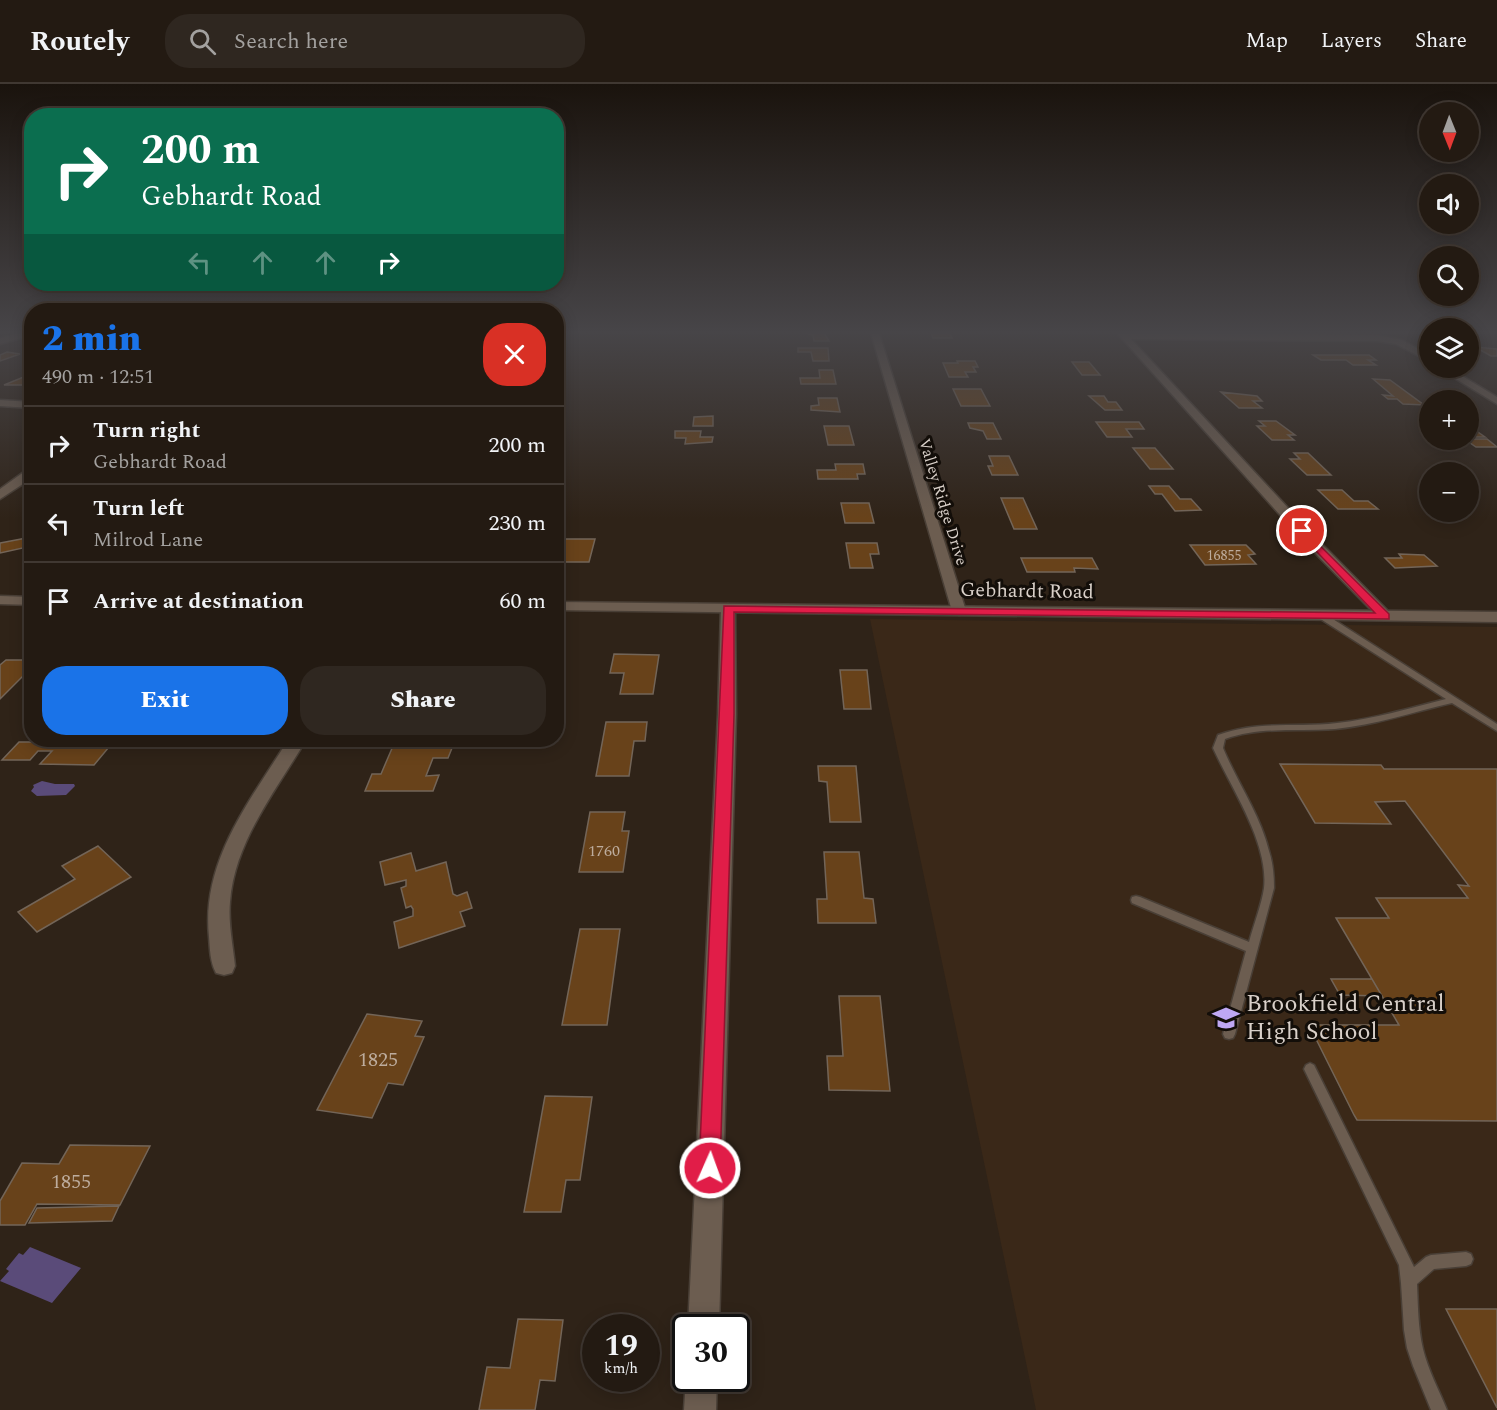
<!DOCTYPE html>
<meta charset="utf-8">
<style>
:root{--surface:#231a12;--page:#2f2720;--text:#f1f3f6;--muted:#a3a19f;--line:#403832;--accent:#1a73e8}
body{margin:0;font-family:Spectral,serif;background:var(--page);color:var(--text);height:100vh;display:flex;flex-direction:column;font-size:22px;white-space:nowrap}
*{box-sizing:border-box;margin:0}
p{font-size:20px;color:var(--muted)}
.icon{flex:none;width:33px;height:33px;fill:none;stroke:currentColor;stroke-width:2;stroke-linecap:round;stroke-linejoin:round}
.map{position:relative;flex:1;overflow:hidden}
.details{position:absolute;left:24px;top:219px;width:540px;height:444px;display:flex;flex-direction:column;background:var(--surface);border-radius:24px;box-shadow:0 3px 15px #0003,0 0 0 2px var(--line)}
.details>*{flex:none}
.hud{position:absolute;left:24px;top:24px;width:540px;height:183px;border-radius:24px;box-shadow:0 3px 15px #0003,0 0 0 2px var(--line);background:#0b6e4f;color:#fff;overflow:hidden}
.needle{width:39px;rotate:179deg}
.tools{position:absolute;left:1419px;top:18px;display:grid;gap:12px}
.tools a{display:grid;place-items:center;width:60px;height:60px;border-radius:50%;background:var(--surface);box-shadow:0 3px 15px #0003,0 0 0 2px var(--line);font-size:30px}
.speed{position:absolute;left:582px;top:1230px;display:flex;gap:12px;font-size:30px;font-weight:700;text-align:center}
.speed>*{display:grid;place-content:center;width:78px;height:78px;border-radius:50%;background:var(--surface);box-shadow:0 3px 15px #0003,0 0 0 2px var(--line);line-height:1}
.speed small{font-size:15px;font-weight:400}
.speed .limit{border:3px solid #111;border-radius:9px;background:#fff;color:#111}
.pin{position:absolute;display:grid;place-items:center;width:51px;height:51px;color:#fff;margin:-26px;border:3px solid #fff;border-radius:50%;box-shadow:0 2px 6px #0007}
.me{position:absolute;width:66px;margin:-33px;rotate:2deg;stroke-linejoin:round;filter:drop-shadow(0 0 4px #0008)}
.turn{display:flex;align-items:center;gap:21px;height:126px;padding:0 18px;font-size:27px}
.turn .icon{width:78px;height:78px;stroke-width:2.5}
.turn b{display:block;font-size:42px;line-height:51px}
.lanes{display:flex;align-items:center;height:57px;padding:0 18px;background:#0003;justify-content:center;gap:30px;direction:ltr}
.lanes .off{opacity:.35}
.round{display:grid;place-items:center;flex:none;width:63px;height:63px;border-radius:24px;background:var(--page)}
.overview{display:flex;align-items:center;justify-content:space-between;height:102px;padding:0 18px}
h1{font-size:36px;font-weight:800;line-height:45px;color:var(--accent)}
.action{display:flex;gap:12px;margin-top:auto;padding:12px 18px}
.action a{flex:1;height:69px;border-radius:24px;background:var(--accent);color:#fff;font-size:24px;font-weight:800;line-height:69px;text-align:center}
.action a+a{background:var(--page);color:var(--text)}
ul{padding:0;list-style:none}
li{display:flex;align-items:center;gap:18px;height:78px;padding:0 18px;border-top:2px solid var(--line)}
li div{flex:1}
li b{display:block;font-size:22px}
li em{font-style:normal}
header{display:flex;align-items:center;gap:36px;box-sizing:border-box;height:84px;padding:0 30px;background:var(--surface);border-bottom:2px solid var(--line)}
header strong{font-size:28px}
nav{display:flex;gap:33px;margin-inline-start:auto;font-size:21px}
.search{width:420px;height:54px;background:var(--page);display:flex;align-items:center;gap:15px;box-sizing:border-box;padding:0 21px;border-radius:24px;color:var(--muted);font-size:22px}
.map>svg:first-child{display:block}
</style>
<header>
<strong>Routely</strong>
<div class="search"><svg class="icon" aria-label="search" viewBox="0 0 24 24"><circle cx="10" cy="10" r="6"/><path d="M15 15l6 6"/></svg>Search here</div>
<nav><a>Map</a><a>Layers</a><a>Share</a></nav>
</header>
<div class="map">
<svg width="1497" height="1326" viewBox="0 0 1497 1326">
<rect width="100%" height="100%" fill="#2f2318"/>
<path fill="#3a2818" d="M870,535L1497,543V1326H1036Z"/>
<path fill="#5a4b79" d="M42,697L55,700H74L75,702L66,711L37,712L31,707L34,703L33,701Z
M30,1163L81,1184L52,1219L0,1197L9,1187L6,1185L19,1169L23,1171Z"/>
<path fill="#68421a" stroke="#736558" stroke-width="1.5" d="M805,249H824L829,257H814L813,251Z
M931,249H950L952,254H933Z
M1475,263L1497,265V272H1491Z
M798,264H828L829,277H813L811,268H798Z
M7,268L20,270L0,277V271Z
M1313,271H1369L1376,276H1368L1376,281H1353L1346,276H1321Z
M957,277H975L978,283H973L976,288H965L968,293H949L943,279H958Z
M1072,278H1089L1100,291H1082Z
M819,286H833L836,300H801L800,294H820Z
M26,292L32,293V301H4Z
M1373,295L1390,296L1424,321L1403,320L1397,315H1388L1383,311L1393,312Z
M953,305H981L990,322H961Z
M1221,308L1257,312L1262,317H1253L1262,324H1239Z
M1089,312H1104L1108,318H1116L1122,326H1105Z
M818,314H837L840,328L811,326V322L819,321Z
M713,332V342H693L694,333Z
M1259,337H1276L1295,351H1288L1294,356H1272L1257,342H1265Z
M1096,338H1139L1144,345H1126L1132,353H1107Z
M968,339H993L1001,355H987L983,347L970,344Z
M824,342H849L854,361H828Z
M1468,344H1472L1485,353H1468Z
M675,347H701L700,353H713L712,358L685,360L686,354H675Z
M1468,355H1487L1497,363H1476L1466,356Z
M1133,364H1155L1173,385H1150Z
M1294,369H1308L1331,391H1307L1290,375H1300Z
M989,372H1009L1018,391H992L988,382H993Z
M835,380H863L865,390H857L858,395H818L817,386H836Z
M1149,402H1169L1180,415H1191L1201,426L1175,427L1162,410H1155Z
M1318,406H1342L1354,417H1368L1378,425H1338Z
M1001,414H1023L1037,445H1014Z
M841,419H869L874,439H845Z
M32,453V462L0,469V459Z
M556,455H595L589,478H562L564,470H556Z
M846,459H877L879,470H870L873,484H850Z
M1190,461H1246L1255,470L1248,471L1256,480L1205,481Z
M1399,470L1424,471L1437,482L1395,484L1385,474H1402Z
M1021,474H1092L1098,485L1074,484L1075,488H1027Z
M614,570L659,571L653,610H620L624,589H610Z
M6,576H32V583L0,615V581Z
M840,586H867L871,625H844Z
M606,638H647L645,657H634L629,692H596Z
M63,656L114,657L94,681L40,680L52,667H38L30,676H2L19,658H61Z
M389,656H440L437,664H452L448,674H433L426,692L439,691L433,707H365L372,690H381L393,662H387Z
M1280,680L1381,681L1384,685H1497V1037L1357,1036L1354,1031L1309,941H1399L1382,912L1340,911L1331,895H1372L1336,834H1389L1376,814H1468L1458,801L1469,802L1405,717L1375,718L1391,740L1315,739Z
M818,682H856L861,738H830L827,698L819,697Z
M590,728H625L622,747H629L623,788H579Z
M98,762L131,793L37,848L18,828L75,795L62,782Z
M824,768H859L864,814L873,815L876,839H818L817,815H827Z
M411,769L416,787L446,778L453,810L457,812L467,808L472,824L460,828L465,842L399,864L394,838L413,832V825L411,822L406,824L401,804L406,802V796L385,801L380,778Z
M580,845H620L607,941H562Z
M1331,895H1372L1382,912L1340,911Z
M839,912H880L890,1007L829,1006L827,972H843Z
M367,930L422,937L415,952L424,953L403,1001L388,999L372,1034L317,1026Z
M545,1012L592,1013L580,1096H566L561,1128H524Z
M70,1061L150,1062L120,1121L37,1120L25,1141H0V1117L22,1079L59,1080Z
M119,1122L112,1137L29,1139L37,1124Z
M1446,1225H1497V1324Z
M518,1235L563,1236L555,1297L540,1296L535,1326H479L487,1283L510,1284Z"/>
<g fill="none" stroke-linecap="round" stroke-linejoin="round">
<defs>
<path id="service" d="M1319,530H1325L1497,640V647L1452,619C1413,628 1375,641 1335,645C1298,648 1261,642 1225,655L1223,664C1237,698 1260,730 1269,767C1273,779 1274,791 1274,804L1235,950L1233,954L1229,955L1225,954L1223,950L1246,867L1132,819L1131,816L1132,813L1136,812L1140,813L1249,858C1253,843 1262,819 1264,804C1269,759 1231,704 1213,664L1218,651C1260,636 1295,644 1337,639C1374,635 1410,624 1446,615L1319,534Z
M1310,979L1314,981L1414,1183L1426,1173L1431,1171L1466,1168L1471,1170L1473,1175L1471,1180L1466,1182L1434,1185L1417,1200C1418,1222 1418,1244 1423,1265C1428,1286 1439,1306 1447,1326H1431L1413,1282L1407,1264L1404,1246L1401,1199L1399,1181L1304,985L1306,981Z"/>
<path id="minor" d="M19,249L32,251L0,260V254Z
M871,249H879L966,527L964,530L959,531L952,527Z
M1117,249L1377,251L1402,256L1430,271V278L1396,260L1377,257L1131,255L1316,454L1390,529L1393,532L1390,535H1380L1306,460Z
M1438,284H1449L1497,313V320Z
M0,316L32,318V324L0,322Z
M28,385H32V394L0,415V405Z
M728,520L735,524L736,630L719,1244H688L718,630L721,524Z
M288,656H306C277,705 234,758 230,818C228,839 233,861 235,882L232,889L224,891L216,889C210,878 210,865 209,853C201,777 250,717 288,656Z
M686,1293L717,1294L716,1326H684Z"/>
<path id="tertiary" d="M0,512L32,513V521L0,520Z
M556,518L1497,528V538L556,526Z"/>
</defs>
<use href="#service" stroke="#493f36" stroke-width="3"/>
<use href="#minor" stroke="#493f36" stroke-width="3"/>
<use href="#tertiary" stroke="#493f36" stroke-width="3"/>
<use href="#service" fill="#6c5d50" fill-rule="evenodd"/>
<use href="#minor" fill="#6c5d50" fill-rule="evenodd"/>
<use href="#tertiary" fill="#6c5d50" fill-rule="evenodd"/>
</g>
<linearGradient id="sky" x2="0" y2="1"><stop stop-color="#1a130d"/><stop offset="0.57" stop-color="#474548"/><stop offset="1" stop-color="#474548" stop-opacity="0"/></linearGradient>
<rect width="1497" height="435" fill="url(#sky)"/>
<path fill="#e11d48" stroke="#92132f" stroke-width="1.5" d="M1302,444L1389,530V535L734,528V630L720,1084L717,1092L710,1095L702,1092L699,1084L724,522L1375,529L1299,449L1297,447Z"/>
<defs>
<symbol id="school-bare" viewBox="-9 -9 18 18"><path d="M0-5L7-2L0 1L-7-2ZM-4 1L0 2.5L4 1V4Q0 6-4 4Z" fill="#bfa8f4" stroke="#130e09" stroke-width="2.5" paint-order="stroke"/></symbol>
</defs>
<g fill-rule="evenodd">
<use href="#school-bare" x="1207" y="915" width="38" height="38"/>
</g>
<g text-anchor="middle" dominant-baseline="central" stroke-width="6" stroke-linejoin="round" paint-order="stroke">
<g font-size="14" fill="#bdac9d">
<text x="1224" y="471">16855</text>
</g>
<g font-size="16" fill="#d9d0c9" stroke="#130e09">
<text transform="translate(943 418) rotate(73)">Valley Ridge Drive</text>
</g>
<g font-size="16" fill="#bdac9d">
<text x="604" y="767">1760</text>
</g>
<g font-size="20" fill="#d9d0c9" stroke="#130e09">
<text transform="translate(1027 507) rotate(1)">Gebhardt Road</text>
</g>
<g font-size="20" fill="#bdac9d">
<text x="378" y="976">1825</text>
<text x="71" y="1098">1855</text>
</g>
<g font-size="24" fill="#d9d0c9" stroke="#130e09" text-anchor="start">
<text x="1246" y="920">Brookfield Central<tspan x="1246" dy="28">High School</tspan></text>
</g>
</g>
</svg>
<div class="tools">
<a><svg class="needle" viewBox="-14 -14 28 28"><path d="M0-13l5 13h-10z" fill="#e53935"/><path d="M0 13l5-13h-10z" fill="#a3a19f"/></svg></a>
<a><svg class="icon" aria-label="sound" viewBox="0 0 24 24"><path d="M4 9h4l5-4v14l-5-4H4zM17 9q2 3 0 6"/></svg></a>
<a><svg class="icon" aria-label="search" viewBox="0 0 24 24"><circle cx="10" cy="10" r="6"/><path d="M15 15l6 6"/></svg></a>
<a><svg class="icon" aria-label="layers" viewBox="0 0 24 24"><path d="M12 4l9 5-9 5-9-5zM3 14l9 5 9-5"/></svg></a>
<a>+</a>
<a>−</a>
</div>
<div class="speed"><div>19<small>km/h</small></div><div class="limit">30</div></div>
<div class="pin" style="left:1302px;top:447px;background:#d93025"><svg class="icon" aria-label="arrive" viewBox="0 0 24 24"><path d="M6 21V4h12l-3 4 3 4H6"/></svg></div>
<svg class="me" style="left:710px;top:1084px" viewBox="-20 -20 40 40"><circle r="17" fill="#e11d48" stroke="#fff" stroke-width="3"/><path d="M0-11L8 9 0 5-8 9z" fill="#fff"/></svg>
<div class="hud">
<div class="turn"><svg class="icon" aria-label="right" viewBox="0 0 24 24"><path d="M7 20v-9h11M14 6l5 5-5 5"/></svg><div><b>200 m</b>Gebhardt Road</div></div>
<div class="lanes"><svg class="icon off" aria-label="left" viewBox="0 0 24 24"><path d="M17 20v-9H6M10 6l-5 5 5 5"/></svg><svg class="icon off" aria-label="ahead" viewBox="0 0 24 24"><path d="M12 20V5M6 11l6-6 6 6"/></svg><svg class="icon off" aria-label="ahead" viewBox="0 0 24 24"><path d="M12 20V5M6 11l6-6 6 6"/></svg><svg class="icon" aria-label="right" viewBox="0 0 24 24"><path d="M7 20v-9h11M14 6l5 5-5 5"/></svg></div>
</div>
<section class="details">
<div class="overview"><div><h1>2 min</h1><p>490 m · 12:51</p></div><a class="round" style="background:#d93025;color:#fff"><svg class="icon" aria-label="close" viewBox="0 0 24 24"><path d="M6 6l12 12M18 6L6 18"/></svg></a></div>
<ul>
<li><svg class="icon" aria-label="right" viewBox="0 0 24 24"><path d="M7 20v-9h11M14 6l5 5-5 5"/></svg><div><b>Turn right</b><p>Gebhardt Road</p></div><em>200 m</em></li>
<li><svg class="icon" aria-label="left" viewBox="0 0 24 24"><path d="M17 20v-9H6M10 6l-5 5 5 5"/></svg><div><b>Turn left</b><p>Milrod Lane</p></div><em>230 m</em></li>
<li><svg class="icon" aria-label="arrive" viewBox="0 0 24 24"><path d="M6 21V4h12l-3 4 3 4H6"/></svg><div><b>Arrive at destination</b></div><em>60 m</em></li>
</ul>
<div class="action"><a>Exit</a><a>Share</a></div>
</section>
</div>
